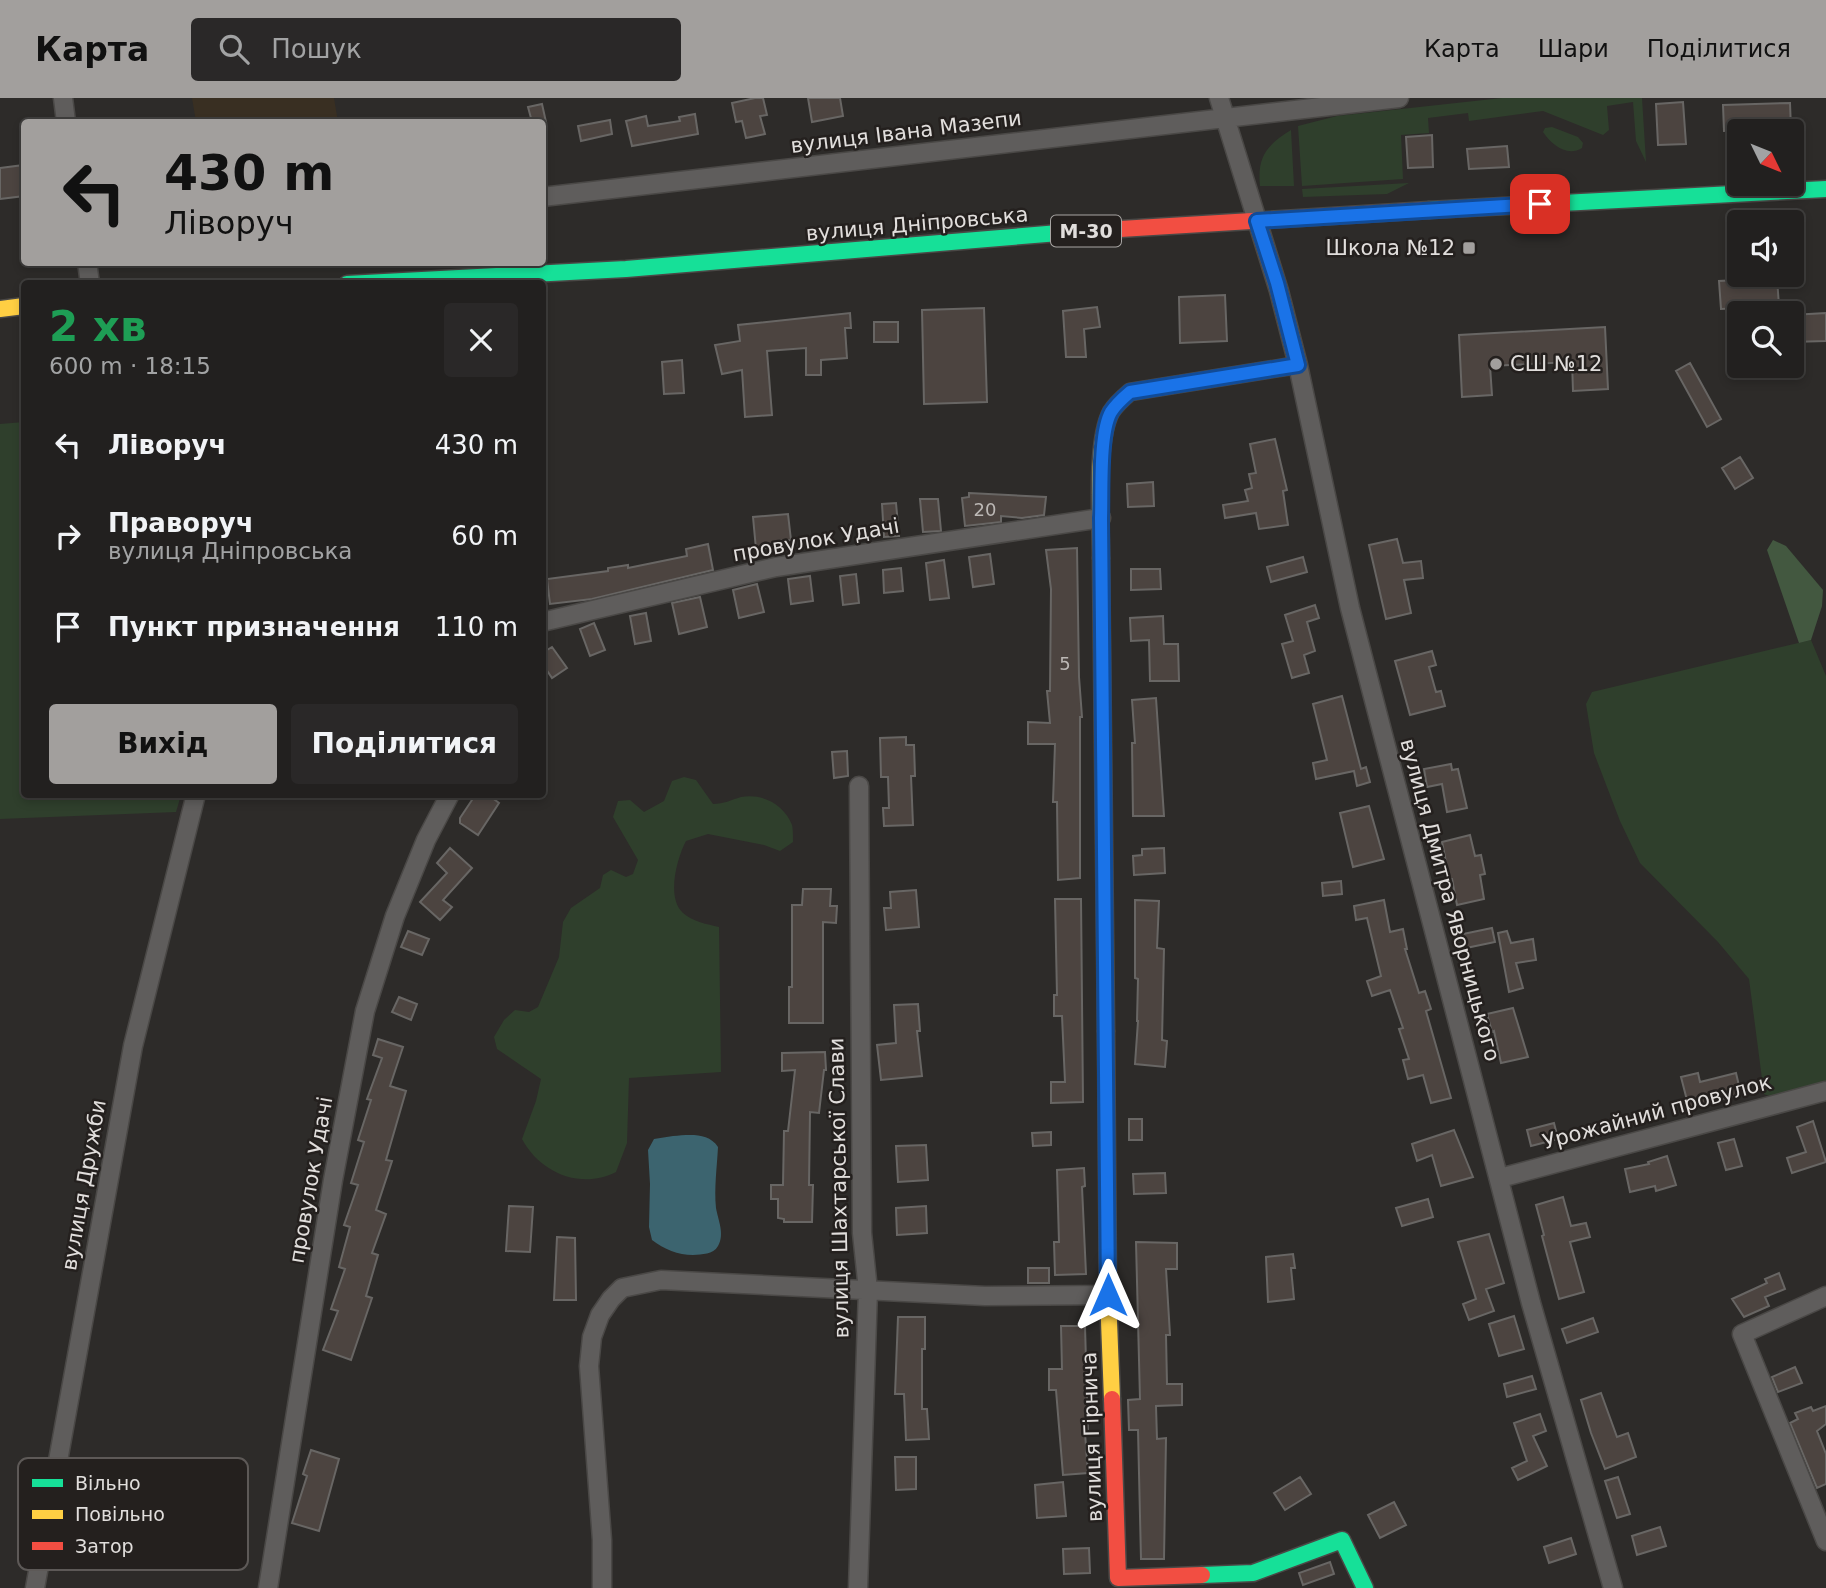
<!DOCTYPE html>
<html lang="uk">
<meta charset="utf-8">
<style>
:root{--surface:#22201f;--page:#2a2828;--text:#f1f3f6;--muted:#a2a3a4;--line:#3f3e3d;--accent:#a29f9d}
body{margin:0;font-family:"DejaVu Sans",sans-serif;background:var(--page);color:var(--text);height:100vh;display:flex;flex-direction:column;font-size:26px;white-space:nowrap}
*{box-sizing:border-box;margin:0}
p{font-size:23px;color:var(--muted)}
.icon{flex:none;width:38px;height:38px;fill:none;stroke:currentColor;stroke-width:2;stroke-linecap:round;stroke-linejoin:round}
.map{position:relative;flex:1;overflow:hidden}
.sheet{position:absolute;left:21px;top:182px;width:525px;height:518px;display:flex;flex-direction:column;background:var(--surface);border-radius:7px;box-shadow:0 4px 10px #0003,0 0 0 2px var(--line)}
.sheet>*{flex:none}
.guide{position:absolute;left:21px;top:21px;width:525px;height:147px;border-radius:7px;box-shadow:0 4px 10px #0003,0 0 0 2px var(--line);background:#a29f9d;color:#111;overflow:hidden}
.needle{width:46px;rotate:133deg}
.fabs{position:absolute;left:1727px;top:21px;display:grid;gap:14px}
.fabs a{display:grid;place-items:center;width:77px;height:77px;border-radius:7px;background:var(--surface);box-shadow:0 4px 10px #0003,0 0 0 2px var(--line);font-size:35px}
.pin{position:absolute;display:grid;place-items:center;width:60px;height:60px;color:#fff;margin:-30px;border-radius:14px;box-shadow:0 4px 10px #0006}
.me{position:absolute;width:77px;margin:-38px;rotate:0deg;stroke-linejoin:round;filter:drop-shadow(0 0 5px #0008)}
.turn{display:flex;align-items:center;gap:24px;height:147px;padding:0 28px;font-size:32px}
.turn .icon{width:91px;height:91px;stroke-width:2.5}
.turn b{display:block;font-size:49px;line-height:60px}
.round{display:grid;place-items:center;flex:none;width:74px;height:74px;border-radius:7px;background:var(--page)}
.overview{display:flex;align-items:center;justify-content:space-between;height:119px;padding:0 28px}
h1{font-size:42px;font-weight:600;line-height:52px;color:#1e9e55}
.action{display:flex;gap:14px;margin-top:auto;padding:14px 28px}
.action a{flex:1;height:80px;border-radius:7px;background:var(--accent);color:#111;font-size:28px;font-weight:600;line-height:80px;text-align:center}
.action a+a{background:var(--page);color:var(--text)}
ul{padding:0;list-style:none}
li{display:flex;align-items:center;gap:21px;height:91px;padding:0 28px}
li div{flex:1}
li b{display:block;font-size:26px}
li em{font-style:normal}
header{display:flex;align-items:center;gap:42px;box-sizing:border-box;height:98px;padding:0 35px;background:var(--accent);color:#111}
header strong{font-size:33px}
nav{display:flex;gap:38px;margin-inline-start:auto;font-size:24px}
.search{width:490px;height:63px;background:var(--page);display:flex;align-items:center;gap:18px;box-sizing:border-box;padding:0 24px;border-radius:7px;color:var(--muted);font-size:26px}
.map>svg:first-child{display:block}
</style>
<header>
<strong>Карта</strong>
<div class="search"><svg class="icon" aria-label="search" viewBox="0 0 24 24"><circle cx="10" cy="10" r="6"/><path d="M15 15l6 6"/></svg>Пошук</div>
<nav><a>Карта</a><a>Шари</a><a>Поділитися</a></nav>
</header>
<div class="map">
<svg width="1826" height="1490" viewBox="0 0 1826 1490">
<rect width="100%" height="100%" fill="#2d2b29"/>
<path fill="#392f22" d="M192,0H334L338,24H196Z"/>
<path fill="#2f3f2c" d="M1502,0H1642L1646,64L1636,43L1633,4L1607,8L1609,32L1603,37L1543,13L1469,23L1468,15L1428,20L1429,35L1401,37L1403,81L1302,88L1298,28L1337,18Z
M1552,29L1578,39L1583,45L1582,50C1567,59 1552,47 1543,34L1545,30Z
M1291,32L1294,88H1260C1257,58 1267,47 1291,32Z
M1409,85L1387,96L1303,99L1302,91Z
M24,324V696L181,697L176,714L0,721V326Z
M1811,542L1826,578V985C1811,990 1778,1003 1764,996L1749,881L1718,844L1640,765L1620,723L1594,655L1586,606L1592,594Z
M684,679L696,682L713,706C724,706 731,702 741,699C762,695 784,706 792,727C793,731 793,739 793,744L780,753L764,747L708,736L686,743C677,760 666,800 683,815C693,824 707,826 719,829L721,974L629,980L627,1045L616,1074C581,1092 540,1075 522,1041L536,1003L541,981L497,951L494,939L504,922L515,912L529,914L538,909L559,859L563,824L571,810L600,790L603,777L611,772L626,779L633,776L638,762L613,719L618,703L630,702L644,714L664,703L672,683Z"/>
<path fill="#435840" d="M1773,442L1786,448L1823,492L1822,508L1811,542L1799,545L1767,452Z"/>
<path fill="#3c646f" d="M673,1038C689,1037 708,1034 718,1049C717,1069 714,1090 716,1110C718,1122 725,1136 718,1148C713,1157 702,1156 693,1157C678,1157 664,1151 652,1142L649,1129L650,1086L648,1052L654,1041Z"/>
<path fill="#4c4440" stroke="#686664" stroke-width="2" d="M755,0H763L767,17L760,18L765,36L746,40L742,23L736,24L732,5Z
M808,0H840L843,18L812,24Z
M1683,4L1686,46L1658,47L1656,6Z
M1790,5L1791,31L1724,33L1723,7Z
M542,6L546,24H532L528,9Z
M695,16L698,36L632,48L626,23L646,18L648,28L680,23L679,19Z
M610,22L612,36L581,43L578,28Z
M1432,37L1433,69L1408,70L1406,39Z
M1507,48L1509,69L1469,71L1467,51Z
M24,67V98L0,101V70Z
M1777,180L1779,208L1721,211L1719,183Z
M1225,197L1227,243L1180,245L1179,199Z
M1097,209L1100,229L1084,231L1086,259H1066L1063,213Z
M984,210L987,304L924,306L922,212Z
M850,215L851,230H845L847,260L821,262V277H806V250L767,253L772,317L745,319L742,272L722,276L715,247L740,243L738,227Z
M1826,215V243L1792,244V217Z
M874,224H898V244H874Z
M1605,229L1608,291L1573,293L1572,264L1490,268L1492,297L1462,299L1459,237Z
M682,262L684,295L664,296L662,264Z
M1690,265L1721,321L1707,329L1676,273Z
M1275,341L1287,392L1283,393L1288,427L1259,431L1256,415L1225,420L1223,407L1248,403L1245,392L1252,390L1249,376L1256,375L1250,346Z
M1740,359L1753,380L1735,391L1722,370Z
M1153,384L1154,408L1128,409L1127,386Z
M969,395L1046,399L1044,417L1022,420L1001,418V424L965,428L962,400L969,399Z
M920,401H938L941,433L923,434Z
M896,405L899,438L884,439L882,406Z
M788,416L791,442L777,443L778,449L756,451L753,419Z
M1397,441L1403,465L1421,463L1423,480L1404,482L1411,515L1386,521L1369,447Z
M708,446L713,472L592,501L550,506L547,481L608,473V470L628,467V470L687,458L686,451Z
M1077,450L1079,579L1082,619H1080V780L1058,782L1057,704H1053L1055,646H1028V624L1050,625L1047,593H1050L1051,491L1046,452Z
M990,456L994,486L973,489L969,459Z
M1303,459L1307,474L1271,484L1267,469Z
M944,462L949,500L930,502L926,465Z
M901,470L903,493L884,495L883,472Z
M1131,471H1160L1161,491L1131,492Z
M856,476L859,505L843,507L840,478Z
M810,478L813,503L791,506L788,481Z
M757,486L764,514L739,520L733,492Z
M700,499L707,529L679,536L672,505Z
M1315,507L1319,520L1307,524L1315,553L1304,557L1309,575L1292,580L1282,546L1293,543L1285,517Z
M646,515L651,543L635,546L630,518Z
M1163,518L1164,546H1178L1179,583H1150L1149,542L1131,543L1130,520Z
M594,525L605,552L590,558L580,531Z
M552,549L567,570L552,580L542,565V555Z
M1432,553L1436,567L1429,569L1436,594L1441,593L1445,608L1410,617L1395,563Z
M1342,598L1361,671L1366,669L1370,684L1357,688L1354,673L1316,681L1313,665L1327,662L1313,606Z
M1156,600L1164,718H1133L1132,645H1135L1132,602Z
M906,639V647H914L915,678H911L913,727L884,728L883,710H889L888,679H881L880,640Z
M847,653L848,678L834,680L832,654Z
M1451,666L1452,672L1458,671L1467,710L1447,714L1442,686L1427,689L1424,671Z
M476,696H487L499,705L478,737L460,725V720Z
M1369,708L1384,761L1353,769L1340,715Z
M1470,737L1475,758L1481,757L1485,776L1480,777L1484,801L1457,807L1452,781H1447L1444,764H1446L1442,744Z
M450,750L472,770L443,802L452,809L440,822L420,804L447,775L437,765Z
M1164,750L1165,775L1134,777L1133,758L1142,757V751Z
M1341,783L1342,796L1323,798L1322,785Z
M803,791H831L830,808H837L836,825L823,824V925H789V889H792V807H802Z
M916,792L919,829L886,832L884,810H891L890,794Z
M1055,801H1081L1083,1004L1051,1005V984H1065L1062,918H1054V897H1057Z
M1135,802L1159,803L1157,850L1164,851L1162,942L1167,943L1165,969L1135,966L1138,923H1137L1138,881L1135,880Z
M1384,802L1390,834L1403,831L1407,851H1405L1419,895L1425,893L1431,911L1426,913L1451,1000L1431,1005L1423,977L1408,981L1403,962L1409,961L1399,931L1403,930L1390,892L1372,898L1367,883L1381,878L1367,820L1356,822L1354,808Z
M1492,830L1495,844L1466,850L1463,836Z
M408,833L429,841L422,857L401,849Z
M1507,833L1511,845L1533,841L1536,862L1516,865L1523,890L1509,894L1498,835Z
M399,899L417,906L411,922L392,914Z
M918,906L920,933H917L922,978L881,982L877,947L896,945L894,907Z
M1513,910L1528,959L1501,965L1494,933L1492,934L1487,916Z
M378,941L403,949L390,988L406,993L386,1062L392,1063L376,1112L386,1116L372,1155L378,1157L366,1198L372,1200L351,1262L323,1252L338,1213L331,1211L345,1171L339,1169L350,1129L344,1127L358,1087L351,1085L364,1044L358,1042L371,1002L367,1001L382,960L373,957Z
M825,954L826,972H824L819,1015L810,1014L809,1087H813L812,1124H784V1121L778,1120V1101H771V1087H783L784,1033H788L795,972L782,973V955Z
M1698,975L1700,984L1736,975L1741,996L1689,1010L1681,979Z
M1129,1021H1142V1042H1129Z
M1813,1023L1826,1064L1792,1075L1787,1060L1806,1054L1797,1029Z
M1554,1025L1558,1041L1531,1048L1527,1032Z
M1454,1032L1473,1079L1441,1088L1432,1057L1417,1063L1412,1046Z
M1051,1034V1047L1033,1048L1032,1035Z
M1734,1041L1742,1068L1726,1072L1718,1045Z
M926,1047L928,1082L898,1084L896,1048Z
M1667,1058L1676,1087L1656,1093L1655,1088L1630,1094L1625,1071L1649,1066L1648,1064Z
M1084,1070L1085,1088L1082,1089L1086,1176L1055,1177L1054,1144H1059L1057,1072Z
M1165,1075L1166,1095L1134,1096L1133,1076Z
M1563,1099L1571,1128L1586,1125L1590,1139L1570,1144L1584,1194L1559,1201L1542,1138L1544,1137L1536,1107Z
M1428,1101L1433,1119L1402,1128L1396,1110Z
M509,1108L533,1109L530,1154L506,1153Z
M926,1108L927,1135L897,1137L896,1110Z
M1489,1136L1504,1185L1486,1191L1494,1213L1469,1222L1463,1206L1476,1201L1458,1144Z
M557,1139L575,1140L576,1202H554Z
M1136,1144L1177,1145V1171H1166L1170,1237H1166L1167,1286H1182V1307L1156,1308L1157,1341L1166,1340L1164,1461H1141L1138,1332H1129L1128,1302L1140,1301Z
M1293,1156L1295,1170H1291L1294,1201L1268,1204L1266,1159Z
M1028,1170H1049V1185H1028Z
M1779,1175L1785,1191L1765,1199L1769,1208L1744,1219L1732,1201L1767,1185L1765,1181Z
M1514,1218L1524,1251L1499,1258L1489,1226Z
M898,1219H925V1251H922V1311H927L929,1341L906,1342L904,1296H895Z
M1593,1220L1598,1234L1567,1245L1562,1231Z
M1061,1228H1085L1088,1335H1085L1088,1375L1063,1377L1056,1292H1049V1271H1062Z
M1795,1269L1802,1285L1778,1294L1772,1279Z
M1532,1278L1536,1291L1507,1299L1504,1286Z
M1601,1295L1617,1339L1628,1335L1636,1359L1605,1371L1591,1335L1581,1302Z
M1826,1308V1326L1817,1333L1826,1356V1386L1817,1390L1790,1325L1798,1321L1795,1315L1811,1309L1813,1313Z
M1540,1316L1546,1333L1533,1338L1547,1368L1518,1382L1512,1370L1527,1363L1514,1325Z
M311,1352L339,1361L319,1433L292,1425L307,1378L303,1376Z
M895,1359H916V1391L896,1392Z
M1300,1379L1311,1396L1285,1412L1274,1395Z
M1618,1379L1630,1416L1617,1420L1605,1383Z
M1063,1384L1066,1418L1037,1420L1035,1387Z
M1394,1404L1406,1427L1380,1440L1368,1417Z
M1660,1429L1666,1448L1637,1457L1632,1438Z
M1571,1440L1576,1456L1549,1465L1544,1449Z
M1089,1450L1090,1475L1064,1476L1063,1451Z
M1330,1464L1334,1476L1303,1487L1299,1475Z"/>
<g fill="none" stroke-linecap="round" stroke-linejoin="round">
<defs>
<path id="street" d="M63,0L66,24
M1219,0L1279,193L1298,267L1350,510L1531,1205L1613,1490
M542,99L1399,0
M87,164L90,186
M542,524L776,469L1101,420
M1500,1080L1826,993
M1826,1198L1742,1236L1826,1443
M35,1490L133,948L196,696
M268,1490L333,1082L365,913L395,818L426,742L450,696
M602,1490V1442L589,1268L592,1239L600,1217L611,1201L622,1190L661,1182L985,1198L1108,1197
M858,1490L868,1192L862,1135L859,688"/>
<path id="fast" d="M1429,112L1826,91
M347,186L626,171L1071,134
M1101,460L1106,933
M1202,1477L1253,1475L1342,1442L1365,1490"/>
<path id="slow" d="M0,211L24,208
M1101,460C1101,424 1095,344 1111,314C1116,306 1123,300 1130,294L1298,267
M1106,933L1108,1197L1112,1301"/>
<path id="jam" d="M1071,134L1429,112
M1112,1301L1118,1480L1202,1477"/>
</defs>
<use href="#street" stroke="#4a4846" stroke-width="21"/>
<use href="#fast" stroke="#4a4846" stroke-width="19"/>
<use href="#slow" stroke="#4a4846" stroke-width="19"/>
<use href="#jam" stroke="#4a4846" stroke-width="19"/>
<use href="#street" stroke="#5f5d5c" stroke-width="18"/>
<use href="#fast" stroke="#16e098" stroke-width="16"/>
<use href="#slow" stroke="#ffcf43" stroke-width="16"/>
<use href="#jam" stroke="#f24e42" stroke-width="16"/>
</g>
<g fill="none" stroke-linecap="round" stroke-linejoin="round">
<defs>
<path id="route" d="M1108,1197L1101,420C1102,395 1099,335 1111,314C1116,306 1123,300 1130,294L1298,267L1277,185L1257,123L1540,106"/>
</defs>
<use href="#route" stroke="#114b97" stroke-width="18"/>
<use href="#route" stroke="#1a73e8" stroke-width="12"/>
</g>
<g fill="#a29f9d" stroke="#24201e" stroke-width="2.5">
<rect x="1462" y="143" width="14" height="14" rx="3.5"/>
<circle cx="1496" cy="266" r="7"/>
</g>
<g text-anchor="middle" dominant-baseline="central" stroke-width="5" stroke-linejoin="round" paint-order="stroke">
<g font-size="18" fill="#bcb8b5">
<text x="985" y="411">20</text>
<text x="1065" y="565">5</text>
</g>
<rect fill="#24201e" stroke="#a8a5a3" stroke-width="2" x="1051" y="117.5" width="70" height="31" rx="5"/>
<g font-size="19" font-weight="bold" fill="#e1dedc">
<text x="1086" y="133">М-30</text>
</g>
<g font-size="21" fill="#e1dedc" stroke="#24201e">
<text transform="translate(906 34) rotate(-7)">вулиця Івана Мазепи</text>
<text transform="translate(917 126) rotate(-5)">вулиця Дніпровська</text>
<text transform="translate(816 442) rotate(-10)">провулок Удачі</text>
<text transform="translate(1450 802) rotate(75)">вулиця Дмитра Яворницького</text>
<text transform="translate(1657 1014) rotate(-15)">Урожайний провулок</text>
<text transform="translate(311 1082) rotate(-80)">провулок Удачі</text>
<text transform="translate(84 1087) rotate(-80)">вулиця Дружби</text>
<text transform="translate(839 1090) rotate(-91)">вулиця Шахтарської Слави</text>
<text transform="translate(1092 1339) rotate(-92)">вулиця Гірнича</text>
</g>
<g font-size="21" fill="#e1dedc" stroke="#24201e" text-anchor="end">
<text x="1455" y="150">Школа №12</text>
<text x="1510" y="266" text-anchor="start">СШ №12</text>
</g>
</g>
<rect x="18" y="1360" width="230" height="112" rx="10" fill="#24201e" stroke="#5d5957" stroke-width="2"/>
<rect x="32" y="1381" width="31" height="8" fill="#16e098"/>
<rect x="32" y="1412" width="31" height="9" fill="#ffcf43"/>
<rect x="32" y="1444" width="31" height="8" fill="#f24e42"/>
<g font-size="19" fill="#e1dedc">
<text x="75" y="1392">Вільно</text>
<text x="75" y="1423">Повільно</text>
<text x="75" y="1455">Затор</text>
</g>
</svg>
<div class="fabs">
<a><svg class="needle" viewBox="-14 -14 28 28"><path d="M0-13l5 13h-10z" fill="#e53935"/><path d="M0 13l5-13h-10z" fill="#a2a3a4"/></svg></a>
<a><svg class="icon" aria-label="sound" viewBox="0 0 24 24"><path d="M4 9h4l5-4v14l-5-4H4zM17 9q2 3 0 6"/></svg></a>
<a><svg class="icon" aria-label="search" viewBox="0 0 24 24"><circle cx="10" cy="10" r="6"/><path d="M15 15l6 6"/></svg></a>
</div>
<div class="pin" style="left:1540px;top:106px;background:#d93025"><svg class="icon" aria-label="arrive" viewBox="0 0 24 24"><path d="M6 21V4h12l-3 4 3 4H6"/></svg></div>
<svg class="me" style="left:1108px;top:1197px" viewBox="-20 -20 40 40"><path d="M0-17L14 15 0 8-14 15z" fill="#1a73e8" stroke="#fff" stroke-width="4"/></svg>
<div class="guide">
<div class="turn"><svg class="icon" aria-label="left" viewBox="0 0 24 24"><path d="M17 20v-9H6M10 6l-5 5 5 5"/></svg><div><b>430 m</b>Ліворуч</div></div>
</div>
<section class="sheet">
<div class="overview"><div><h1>2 хв</h1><p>600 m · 18:15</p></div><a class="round"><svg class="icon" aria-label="close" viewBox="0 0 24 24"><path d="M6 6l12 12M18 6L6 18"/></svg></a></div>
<ul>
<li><svg class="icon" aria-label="left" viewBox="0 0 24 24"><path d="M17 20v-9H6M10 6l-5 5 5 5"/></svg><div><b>Ліворуч</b></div><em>430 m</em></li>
<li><svg class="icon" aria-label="right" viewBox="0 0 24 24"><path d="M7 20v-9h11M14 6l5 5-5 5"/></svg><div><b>Праворуч</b><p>вулиця Дніпровська</p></div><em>60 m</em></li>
<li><svg class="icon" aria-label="arrive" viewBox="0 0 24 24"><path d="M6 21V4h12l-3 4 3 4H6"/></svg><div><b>Пункт призначення</b></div><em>110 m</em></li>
</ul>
<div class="action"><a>Вихід</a><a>Поділитися</a></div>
</section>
</div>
